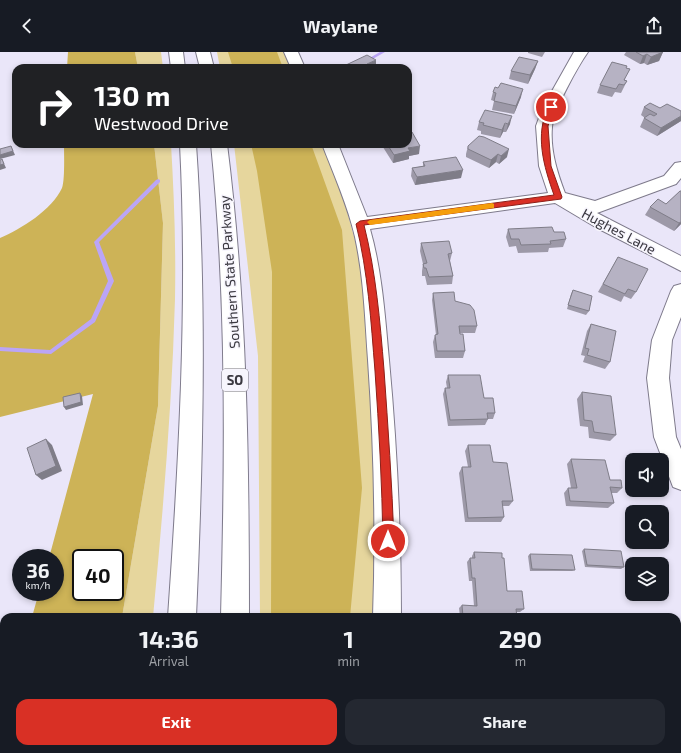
<!DOCTYPE html>
<style>
:root{--surface:#171b24;--page:#242831;--text:#f1f3f6;--muted:#9ea1a6;--accent:#d93025}
body{margin:0;font-family:"Exo 2",sans-serif;background:var(--page);color:var(--text);height:100vh;display:flex;flex-direction:column;font-size:15px;white-space:nowrap}
*{box-sizing:border-box;margin:0}
p{font-size:13px;color:var(--muted)}
.icon{flex:none;width:22px;height:22px;fill:none;stroke:currentColor;stroke-width:2;stroke-linecap:round;stroke-linejoin:round}
.map{position:relative;flex:1;overflow:hidden}
.side{position:absolute;left:0px;top:561px;width:681px;height:140px;display:flex;flex-direction:column;background:var(--surface);border-radius:12px 12px 0 0;box-shadow:0 2px 6px #0003}
.side>*{flex:none}
.guide{position:absolute;left:12px;top:12px;width:400px;height:84px;border-radius:12px;box-shadow:0 2px 6px #0003;background:#202124;color:#fff;overflow:hidden}
.tools{position:absolute;left:625px;top:401px;display:grid;gap:8px}
.tools a{display:grid;place-items:center;width:44px;height:44px;border-radius:8px;background:var(--surface);box-shadow:0 2px 6px #0003;font-size:20px}
.speed{position:absolute;left:12px;top:497px;display:flex;gap:8px;font-size:20px;font-weight:700;text-align:center}
.speed>*{display:grid;place-content:center;width:52px;height:52px;border-radius:50%;background:var(--surface);box-shadow:0 2px 6px #0003;line-height:1}
.speed small{font-size:10px;font-weight:400}
.speed .limit{border:2px solid #111;border-radius:6px;background:#fff;color:#111}
.pin{position:absolute;display:grid;place-items:center;width:34px;height:34px;color:#fff;margin:-17px;border:2px solid #fff;border-radius:50%;box-shadow:0 1px 4px #0007}
.me{position:absolute;width:44px;margin:-22px;rotate:0deg;stroke-linejoin:round;filter:drop-shadow(0 0 3px #0008)}
.turn{display:flex;align-items:center;gap:14px;height:84px;padding:0 16px;font-size:18px}
.turn .icon{width:52px;height:52px;stroke-width:2.5}
.turn b{display:block;font-size:28px;line-height:34px}
.eta{display:flex;justify-content:space-evenly;align-items:center;height:68px;text-align:center}
.eta b{font-size:24px;font-weight:700;line-height:28px}
.primary-button{display:flex;gap:8px;margin-top:auto;padding:8px 16px}
.primary-button a{flex:1;height:46px;border-radius:12px;background:var(--accent);color:#fff;font-size:16px;font-weight:700;line-height:46px;text-align:center}
.primary-button a+a{background:var(--page);color:var(--text)}
header{display:flex;justify-content:space-between;align-items:center;height:52px;padding:0 16px;background:var(--surface);font-size:18px;font-weight:700}
.map>svg:first-child{display:block}
</style>
<header><svg class="icon" aria-label="back" viewBox="0 0 24 24"><path d="M15 5l-7 7 7 7"/></svg>Waylane<svg class="icon" aria-label="share" viewBox="0 0 24 24"><path d="M12 15V3M7 8l5-5 5 5M5 13v7h14v-7"/></svg></header>
<div class="map">
<svg width="681" height="701" viewBox="0 0 681 701">
<rect width="100%" height="100%" fill="#eae6f9"/>
<path fill="#e6d69d" d="M135,0H161L163,16H138Z
M217,0H285L291,16H220Z
M154,92H171C174,143 176,195 175,247C172,353 163,459 153,565H122L158,354L163,171Z
M234,92H322L343,145L358,199L368,263L379,482L372,565H260L258,304Z
M77,697H141V701H75Z"/>
<path fill="#cdb357" fill-rule="evenodd" d="M68,0H135L138,16H67Z
M228,0H277L283,16H233Z
M64,92H154L163,171L158,354L122,565H32L39,540H55V506H49L93,342L0,365V186C21,177 52,158 62,136C65,128 64,102 64,92ZM81,506H115V540H81Z
M251,92H311L342,178L362,436L350,565H271L272,220L257,119Z
M4,669V697H77L75,701H0V683Z
M271,697H337L336,701H271Z"/>
<g fill="none" stroke-linecap="round" stroke-linejoin="round">
<path fill="#bba5f6" fill-rule="evenodd" d="M380,0H385L357,16H352Z
M158,127L160,128V130L99,190L114,229L95,270L51,302L0,299V295L50,298L91,267L108,229L94,190L156,128Z"/>
<defs>
<path id="minor" d="M284,0H298L305,16H291Z
M574,0H588C578,14 553,59 552,75C550,98 557,120 565,141L595,149L664,124L675,111L681,110V126L676,132L597,161L681,204V219L597,176L555,151L370,177C382,219 385,264 389,308C397,394 401,479 401,565H373C376,479 374,394 368,308C365,267 364,226 355,185C348,154 334,123 322,92H338L367,165L548,141L539,114L536,74L543,55Z
M681,232V265L672,288L669,326L676,385L681,397V438L673,435L654,385L647,326L652,288L671,239L674,234Z
M364,697H394V701H364Z"/>
<path id="highway" d="M169,0H183L185,16H171Z
M196,0H210L214,16H200Z
M180,92H196C207,250 203,407 196,565H168C179,407 188,250 180,92Z
M211,92H227C247,250 249,406 249,565H221C225,406 227,250 211,92Z
M159,697H189V701H159Z
M217,697H247V701H217Z"/>
</defs>
<use href="#minor" stroke="#7e7a8b" stroke-width="2"/>
<use href="#highway" stroke="#7e7a8b" stroke-width="2"/>
<use href="#minor" fill="#fff" fill-rule="evenodd"/>
<use href="#highway" fill="#fff" fill-rule="evenodd"/>
</g>
<path fill="#9d99a8" d="M528,0H545L542,5L528,1Z
M625,0H663L659,9L647,13L644,11L640,12L624,3L626,0Z
M538,9L535,17L528,32L509,27L511,19Z
M626,16L625,28L627,29L621,41L615,40L612,45L597,41L600,33Z
M493,40L521,45L514,62L492,58L494,49L491,48Z
M644,55L660,56L681,69L657,84L640,75L644,66H645L641,63Z
M479,70L510,72L506,80H503L500,86L481,82V79L477,78Z
M381,92H408L419,102L409,104V107L393,111Z
M468,94L507,105L499,112L496,110L489,116L466,105V102Z
M423,110L461,126L415,133L411,124L412,116L423,114Z
M681,139V172L674,179L645,163L650,155L666,152Z
M508,177L554,180L566,187L563,195L549,196L548,200L518,201L516,194L509,195L506,185Z
M421,191L452,201L450,209L453,224L452,232L427,233L425,224H422V219L423,212L420,199Z
M618,205L636,240L631,247L624,244L621,250L598,240Z
M573,238L589,259L586,263L567,257L571,242Z
M433,241L455,249L477,274L475,281H460L465,299L463,306H435L433,290L435,283H436L432,248Z
M591,272L610,310L605,317L583,310L585,304L581,303L587,279Z
M448,323L484,346L495,361L493,367H488L485,373L448,374L443,342L445,336H447L446,330Z
M582,340L616,383L610,389L589,386L588,375L580,374L577,347Z
M468,393L493,410L513,449L509,454H502L504,465L501,470H465L459,421L462,415H468L465,399Z
M571,407L622,436L617,441H611L614,451L608,456L566,454L564,441L568,436H571L567,412Z
M584,497L624,515L621,517L585,515L582,499Z
M474,500L502,506L507,539L524,557L520,560H517V565H460L459,556L462,553L474,554L472,529H469L467,510L470,506H472V504Z
M530,502L575,518L572,519H530L528,504Z"/>
<path fill="#7f7d88" d="M663,0L659,9L647,13L651,5Z
M647,2L644,11L640,12L643,4Z
M376,8V16H367V12Z
M538,9L535,17L528,32L530,23Z
M523,37L521,45L514,62L516,54Z
M512,64L510,72L506,80L508,72Z
M681,64V69L657,84L661,76Z
M505,71L503,80L500,86L502,78Z
M11,94L15,103L0,107V103Z
M420,94L419,102L409,104V107L393,111L394,103L408,96Z
M509,97L507,105L499,112L501,104Z
M498,102L496,110L489,116L491,108Z
M2,107L6,116L0,118V113Z
M463,118L461,126L415,133L417,125Z
M681,170V172L674,179L679,171Z
M80,341L82,344L83,353L66,358L64,355Z
M46,387L52,393L62,419L42,428L36,423Z"/>
<path fill="#b6b2c3" stroke="#7f7d88" d="M636,0H663L651,5L647,2L643,4Z
M367,3L376,8L367,12L373,16H351L346,13Z
M519,5L538,9L530,23L511,19Z
M612,10L627,14L626,16L630,17L624,28L627,29L624,33L619,32L616,37L600,33Z
M501,31L523,37L516,54L494,49L496,41L493,40L495,35L498,36Z
M650,51L660,56L667,52L681,59V64L661,76L644,66L650,62L654,64L657,62L644,55Z
M485,58L512,64L508,72L505,71L502,78L483,73L484,71L479,70Z
M412,80L420,94L408,96L410,99L394,103L387,92H408V81Z
M479,84L484,85L509,97L501,104L498,102L491,108L468,97V94Z
M11,94L13,99L0,103V97Z
M456,105L463,118L417,125L412,116L425,114L423,110Z
M2,107L4,112L0,113V108Z
M680,139H681V170L679,171L650,155L658,147L666,152Z
M552,175L554,180H564L566,187L550,189L551,192L521,193L519,187H511L508,177Z
M449,189L452,201L448,202L453,224L429,225L426,216H424L423,212L427,211L421,191Z
M618,205L648,217L636,240L628,237L625,242L603,232Z
M573,238L592,244L589,259L568,253Z
M454,240L455,249L470,253L474,258L477,274H459L460,282H463L465,299H437L435,283L438,282L433,241Z
M591,272L616,279L610,310L587,303L589,297L585,296Z
M448,323H480L484,346H493L495,361H487L488,367L450,368L445,336H450Z
M582,340L611,344L616,383L594,380L592,369L584,368Z
M80,341L81,350L64,355L63,345Z
M46,387L56,414L36,423L27,396Z
M468,393H490L493,410L507,411L513,449H502L504,465L468,466L462,415H471Z
M571,407L605,408L610,428H621L622,436L610,435L614,451L570,449L568,436H577Z
M584,497L621,499L624,515L587,513Z
M474,500L502,501V506H504L507,539H522L524,557H516L517,565H463L462,553L477,554L475,526H472L470,506H475Z
M530,502L572,503L575,518L532,517Z
M509,697H529V700Z"/>
<path fill="#d93025" stroke="#8d1f18" d="M549,54L554,55L548,74L551,114L562,145L561,147L364,173C376,221 380,269 384,318C388,375 392,432 394,489L392,493L388,494L385,493L383,489C382,432 379,376 375,319C371,269 368,220 356,172L360,169L554,143C544,115 534,82 549,54Z"/>
<path fill="#f59e0b" d="M492,151L494,152V156L370,173L367,170L370,168Z"/>
<g text-anchor="middle" dominant-baseline="central" stroke-width="3" stroke-linejoin="round" paint-order="stroke">
<rect fill="#f7f5fd" stroke="#737179" stroke-width="1" x="222" y="317" width="26" height="22" rx="3"/>
<g font-size="13" font-weight="bold" fill="#3b3941">
<text x="235" y="328">SO</text>
</g>
<g font-size="14" fill="#3b3941" stroke="#f7f5fd">
<text transform="translate(619 179) rotate(28)">Hughes Lane</text>
<text transform="translate(229 220) rotate(-94)">Southern State Parkway</text>
</g>
</g>
</svg>
<div class="tools">
<a><svg class="icon" aria-label="sound" viewBox="0 0 24 24"><path d="M4 9h4l5-4v14l-5-4H4zM17 9q2 3 0 6"/></svg></a>
<a><svg class="icon" aria-label="search" viewBox="0 0 24 24"><circle cx="10" cy="10" r="6"/><path d="M15 15l6 6"/></svg></a>
<a><svg class="icon" aria-label="layers" viewBox="0 0 24 24"><path d="M12 4l9 5-9 5-9-5zM3 14l9 5 9-5"/></svg></a>
</div>
<div class="speed"><div>36<small>km/h</small></div><div class="limit">40</div></div>
<div class="pin" style="left:551px;top:55px;background:#d93025"><svg class="icon" aria-label="arrive" viewBox="0 0 24 24"><path d="M6 21V4h12l-3 4 3 4H6"/></svg></div>
<svg class="me" style="left:388px;top:489px" viewBox="-20 -20 40 40"><circle r="17" fill="#d93025" stroke="#fff" stroke-width="3"/><path d="M0-11L8 9 0 5-8 9z" fill="#fff"/></svg>
<div class="guide">
<div class="turn"><svg class="icon" aria-label="right" viewBox="0 0 24 24"><path d="M7 20v-9h11M14 6l5 5-5 5"/></svg><div><b>130 m</b>Westwood Drive</div></div>
</div>
<section class="side">
<div class="eta">
<div><b>14:36</b><p>Arrival</p></div>
<div><b>1</b><p>min</p></div>
<div><b>290</b><p>m</p></div>
</div>
<div class="primary-button"><a>Exit</a><a>Share</a></div>
</section>
</div>
